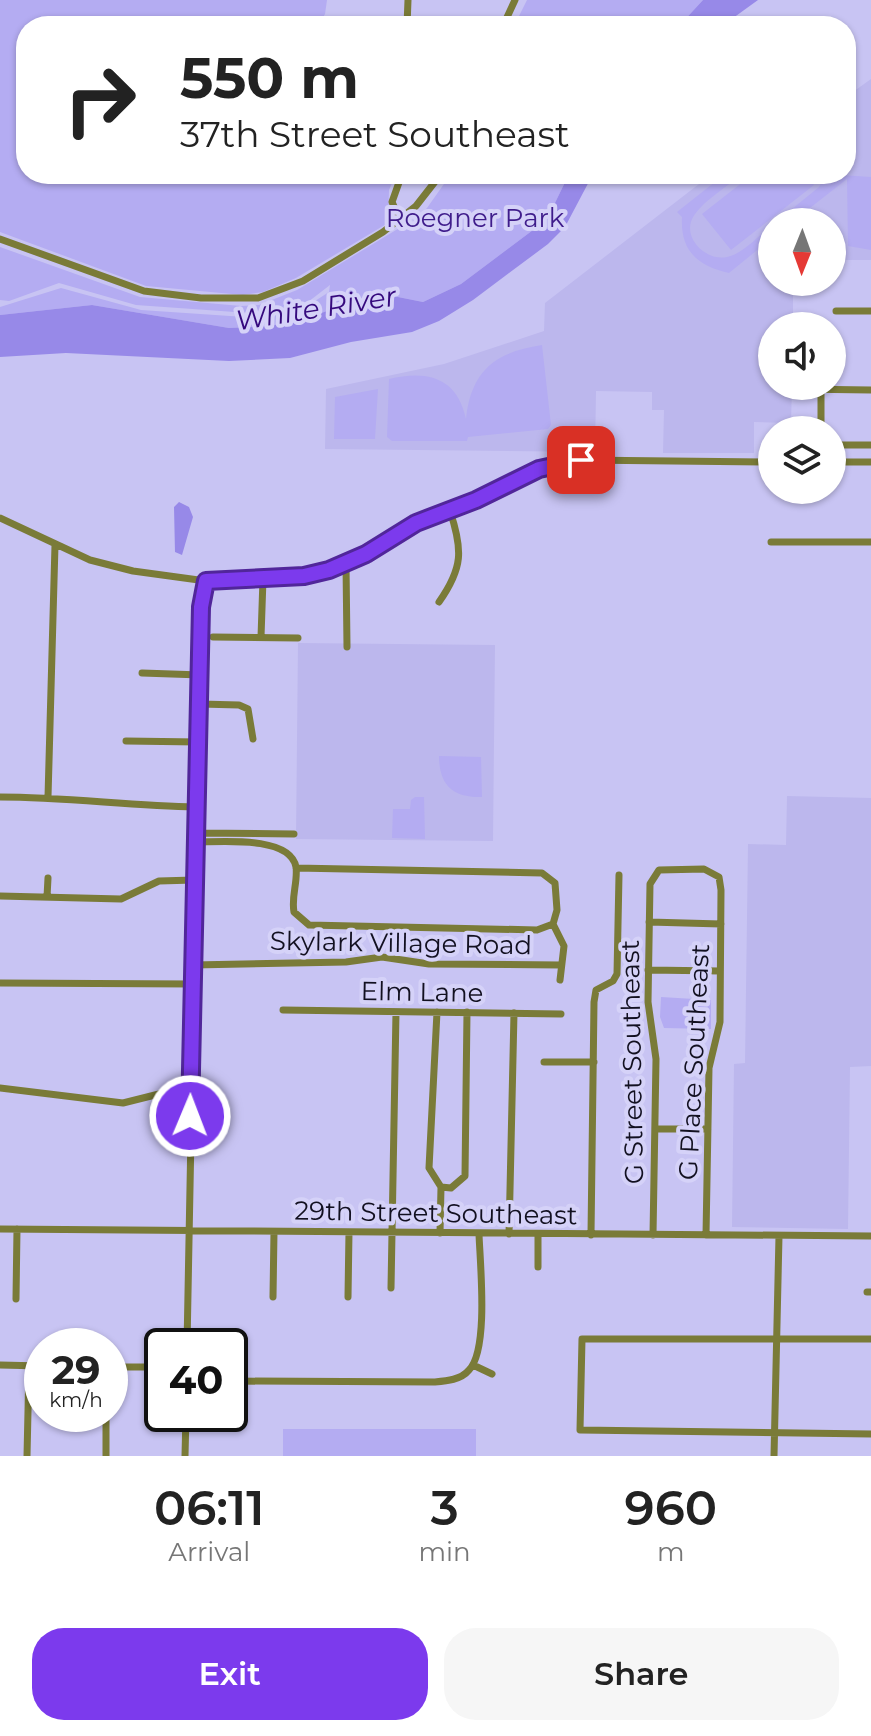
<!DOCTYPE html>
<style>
:root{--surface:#fff;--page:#f6f6f6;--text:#222;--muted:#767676;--accent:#7c3aed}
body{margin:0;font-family:Montserrat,sans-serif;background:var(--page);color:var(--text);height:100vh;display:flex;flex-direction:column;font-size:30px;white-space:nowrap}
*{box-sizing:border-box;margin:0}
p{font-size:26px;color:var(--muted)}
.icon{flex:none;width:44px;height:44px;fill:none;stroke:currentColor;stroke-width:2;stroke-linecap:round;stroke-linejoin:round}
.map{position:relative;height:1456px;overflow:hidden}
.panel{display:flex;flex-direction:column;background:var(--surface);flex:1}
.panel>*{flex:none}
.banner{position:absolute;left:16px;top:16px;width:840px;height:168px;border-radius:32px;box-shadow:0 2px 6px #0004;background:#fff;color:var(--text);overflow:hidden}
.needle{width:52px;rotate:181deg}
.fabs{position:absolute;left:758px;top:208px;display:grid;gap:16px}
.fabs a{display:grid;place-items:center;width:88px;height:88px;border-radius:50%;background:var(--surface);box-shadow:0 2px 6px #0004;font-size:40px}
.speed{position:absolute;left:24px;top:1328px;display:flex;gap:16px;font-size:40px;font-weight:700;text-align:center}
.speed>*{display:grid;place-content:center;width:104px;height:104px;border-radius:50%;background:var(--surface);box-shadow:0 2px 6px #0004;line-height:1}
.speed small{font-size:20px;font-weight:400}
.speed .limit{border:4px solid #111;border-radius:12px;background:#fff;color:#111}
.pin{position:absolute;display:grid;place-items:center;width:68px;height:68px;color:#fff;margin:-34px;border-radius:16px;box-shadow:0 4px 12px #0006}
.me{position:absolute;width:88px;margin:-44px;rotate:1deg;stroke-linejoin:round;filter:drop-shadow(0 0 6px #0008)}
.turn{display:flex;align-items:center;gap:28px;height:168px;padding:0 32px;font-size:36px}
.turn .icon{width:104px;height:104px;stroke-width:2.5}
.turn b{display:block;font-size:56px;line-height:68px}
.eta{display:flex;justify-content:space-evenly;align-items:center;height:136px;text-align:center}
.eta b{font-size:48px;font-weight:600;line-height:56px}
.action{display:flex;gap:16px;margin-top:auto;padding:16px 32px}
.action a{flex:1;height:92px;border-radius:32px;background:var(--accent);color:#fff;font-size:32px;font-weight:600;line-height:92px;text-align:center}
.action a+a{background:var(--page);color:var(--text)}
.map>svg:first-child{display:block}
</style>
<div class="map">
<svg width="871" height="1456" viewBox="0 0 871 1456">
<rect width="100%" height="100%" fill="#c8c4f3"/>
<path fill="#bcb7ed" d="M871,79V260H832V222H772V282H793V326H772V386H792L791,423L754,422V453H663L664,410H652V392L596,391L595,452L325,449L326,389L444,364L544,331L545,303L712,174H846V97Z
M298,643L495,645L493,841L296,839Z
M787,796L871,798V1066L850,1067L848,1229L732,1227L734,1064L745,1063L748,844L786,845Z"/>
<path fill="#b4acf2" d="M0,0H327L325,14L318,26H26V174H396L389,190L388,223L296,278L263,292L243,295L146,286L0,232Z
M527,0H703L679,26H514Z
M451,174H569L553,207L537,227L461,284L423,302L378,293L307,318L270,326L229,328L92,305L0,315V307L61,288L141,310L260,318L304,308L329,292L330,285L308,302L262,314L136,305L59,283L9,301L0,300V247L140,297L241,306L259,305L297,290L401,227L405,228L427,208Z
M725,174H742C728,186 706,199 695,214C679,235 705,262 727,257C743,254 759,235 772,225V238L729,273C698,266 680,251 682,217L677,212Z
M753,174H805L814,185L731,250L702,214Z
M826,174L871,177V250L848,246L847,179L792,222H776L819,187Z
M542,345L551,425L548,429L468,437L467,441H392L387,437L389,379C427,370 457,377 466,419C471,370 496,352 542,345Z
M378,389L375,439H334L335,397Z
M439,756L481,757L482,797C453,798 439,785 439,756Z
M415,797H424L425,839L392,838L393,809H410L411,800Z
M661,997L711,1000V1029L664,1028L660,1017Z
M283,1429H476V1456H283Z"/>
<path fill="#9789e8" d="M703,0H758L722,26H679Z
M569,174H593L565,227L548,244L473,300L439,321L412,332L351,342L290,358L229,361L66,353L0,357V315L92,305L229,328L270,326L307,318L378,293L423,302L461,284L537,227L553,207Z
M179,502L189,507L193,517L182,555L175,552L174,507Z"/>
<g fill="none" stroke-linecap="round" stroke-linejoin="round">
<path stroke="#7a7b38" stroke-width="7" d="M407,26L408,0
M503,26L515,0
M400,220L392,202L402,174
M0,239L144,291L201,298H258L303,281L383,232L416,206L441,174
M836,311H871
M796,389L871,390
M821,430V388
M832,445H871
M832,462H871
M0,518L90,560L133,571L206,581L304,576L346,564L416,523L558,463L581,460L772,462
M771,542H871
M346,564L347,647
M439,602C463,568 463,550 450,511
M213,637L298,638
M261,637L263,579
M142,673L201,675
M200,704L239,705L248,709L253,739
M126,741L198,742
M0,797C67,797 129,806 196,807
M48,797L55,545
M196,833L294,834
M196,842C219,842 290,835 296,867C298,882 291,897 294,912L309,925L537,930L553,924L557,910L555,883L542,873L296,868
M0,896L121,899L159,881L194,880
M47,897L48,878
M649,922L721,924
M553,924L564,946L560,980
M193,965L346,962L382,957L429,964L561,965
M648,970L720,971
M0,983L193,984
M283,1010L561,1014
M437,1012L429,1168L441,1187L440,1233
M544,1062H594
M0,1088L123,1103L159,1094L190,1095
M656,1129H708
M441,1187L451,1188L465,1176L467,1012
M0,1229L871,1236
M509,1234L514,1013
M591,1235L594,1002L596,990L613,981L617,974L619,875
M653,1235L656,1059L648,1002L650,884L659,870L704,869L719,877L721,890L720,1022L709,1068L706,1235
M538,1267V1235
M391,1288L396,1012
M867,1292H871
M273,1297L274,1232
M348,1297L349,1232
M16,1299L17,1229
M871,1339H582L580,1430L871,1434
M187,1346L201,607L206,581
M0,1365L42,1366
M473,1365L492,1374
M110,1367H162
M230,1381L434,1382C446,1381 461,1380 469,1370C489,1350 480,1263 479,1234
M27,1456L29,1366
M106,1456V1414
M185,1456L186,1414
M774,1456L779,1236"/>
</g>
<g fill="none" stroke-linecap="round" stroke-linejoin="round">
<defs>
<path id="route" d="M190,1116L201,607L206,581L304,576L329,570L366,554L416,523L476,500L539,469L581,460"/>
</defs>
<use href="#route" stroke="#51269a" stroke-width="20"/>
<use href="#route" stroke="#7c3aed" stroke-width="14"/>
</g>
<g text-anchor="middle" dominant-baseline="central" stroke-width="8" stroke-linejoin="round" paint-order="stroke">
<g font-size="26" fill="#3f1c8b" stroke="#d5d2f8">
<text x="475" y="218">Roegner Park</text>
</g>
<g font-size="26" fill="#121020" stroke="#d5d2f8">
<text transform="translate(401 943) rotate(1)">Skylark Village Road</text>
<text transform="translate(422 992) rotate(1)">Elm Lane</text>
<text transform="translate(632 1062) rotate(-91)">G Street Southeast</text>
<text transform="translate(694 1062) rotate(-87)">G Place Southeast</text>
<text transform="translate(436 1213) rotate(1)">29th Street Southeast</text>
</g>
<g font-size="28" font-style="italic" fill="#35097d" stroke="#d5d2f8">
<text transform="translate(316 308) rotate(-9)">White River</text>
</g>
</g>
</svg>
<div class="fabs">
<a><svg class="needle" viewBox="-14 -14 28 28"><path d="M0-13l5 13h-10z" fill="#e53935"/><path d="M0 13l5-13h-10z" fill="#767676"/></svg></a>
<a><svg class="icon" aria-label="sound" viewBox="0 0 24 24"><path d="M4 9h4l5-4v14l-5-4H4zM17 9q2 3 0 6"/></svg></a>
<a><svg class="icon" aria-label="layers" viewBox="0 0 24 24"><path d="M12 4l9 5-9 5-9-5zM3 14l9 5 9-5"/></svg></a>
</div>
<div class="speed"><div>29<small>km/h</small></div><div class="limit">40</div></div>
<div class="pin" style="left:581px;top:460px;background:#d93025"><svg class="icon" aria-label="arrive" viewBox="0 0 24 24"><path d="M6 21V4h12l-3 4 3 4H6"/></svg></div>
<svg class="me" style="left:190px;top:1116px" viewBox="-20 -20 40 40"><circle r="17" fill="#7c3aed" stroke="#fff" stroke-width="3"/><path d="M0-11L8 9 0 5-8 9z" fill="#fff"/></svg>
<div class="banner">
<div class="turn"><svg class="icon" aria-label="right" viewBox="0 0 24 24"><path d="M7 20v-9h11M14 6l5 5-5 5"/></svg><div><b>550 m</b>37th Street Southeast</div></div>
</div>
</div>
<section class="panel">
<div class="eta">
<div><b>06:11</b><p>Arrival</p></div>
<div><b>3</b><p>min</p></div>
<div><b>960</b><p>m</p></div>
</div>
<div class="action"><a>Exit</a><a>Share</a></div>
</section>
